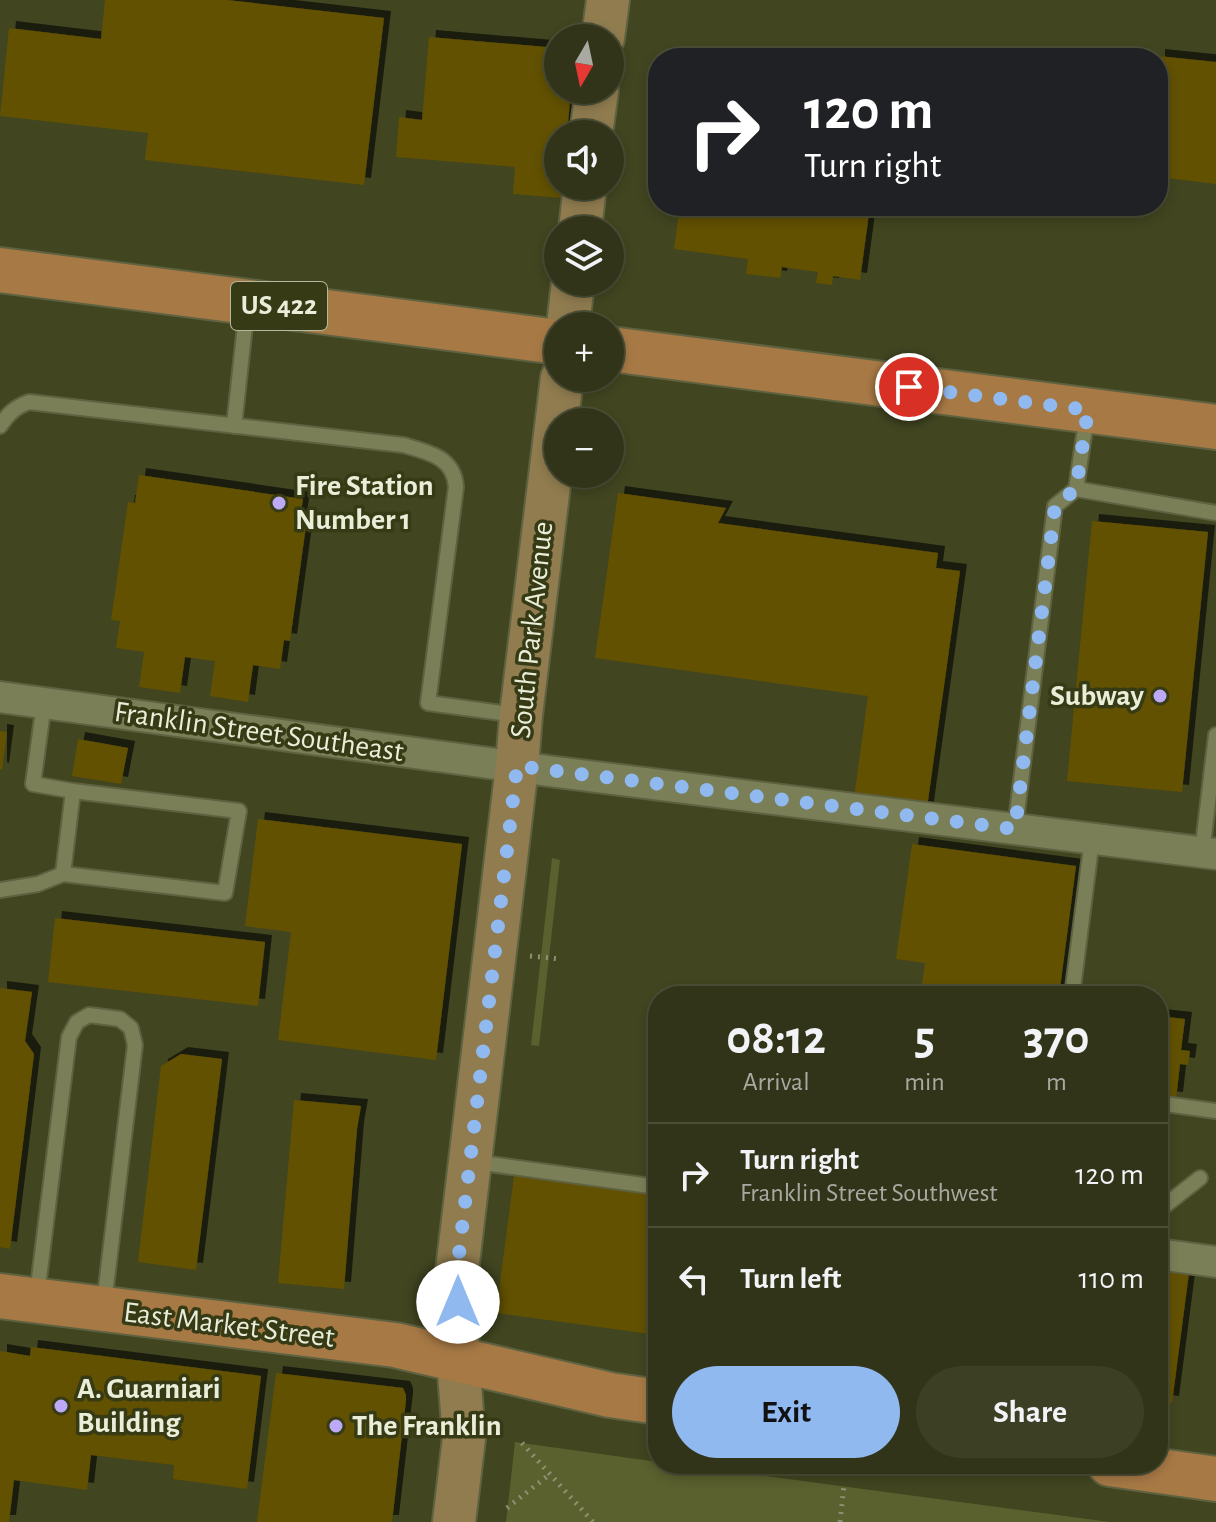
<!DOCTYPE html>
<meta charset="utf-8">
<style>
:root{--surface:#313418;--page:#3d3f25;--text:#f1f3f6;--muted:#a8aaa2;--line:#4c4f37;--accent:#90b9f0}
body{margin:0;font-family:"Alegreya Sans",sans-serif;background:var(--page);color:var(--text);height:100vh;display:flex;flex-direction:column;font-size:30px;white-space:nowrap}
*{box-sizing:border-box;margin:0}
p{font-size:26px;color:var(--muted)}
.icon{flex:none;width:44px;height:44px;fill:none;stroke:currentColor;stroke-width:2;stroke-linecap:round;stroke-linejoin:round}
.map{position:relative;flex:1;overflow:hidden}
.sheet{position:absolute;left:648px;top:986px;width:520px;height:488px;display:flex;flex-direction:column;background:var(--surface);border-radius:32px;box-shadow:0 4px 12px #0003,0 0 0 2px var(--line)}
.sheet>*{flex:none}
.guide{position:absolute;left:648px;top:48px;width:520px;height:168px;border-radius:32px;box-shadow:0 4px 12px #0003,0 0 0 2px var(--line);background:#202124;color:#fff;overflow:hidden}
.needle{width:52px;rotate:189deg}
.controls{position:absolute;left:544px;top:24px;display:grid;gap:16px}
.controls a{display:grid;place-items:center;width:80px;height:80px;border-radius:50%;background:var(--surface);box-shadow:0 4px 12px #0003,0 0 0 2px var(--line);font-size:40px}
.pin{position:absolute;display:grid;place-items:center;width:68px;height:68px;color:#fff;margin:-34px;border:4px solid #fff;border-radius:50%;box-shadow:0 2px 8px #0007}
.me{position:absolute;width:88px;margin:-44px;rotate:0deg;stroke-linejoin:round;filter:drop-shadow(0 0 6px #0008)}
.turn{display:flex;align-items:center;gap:28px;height:168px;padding:0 24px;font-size:36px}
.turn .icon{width:104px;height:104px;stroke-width:2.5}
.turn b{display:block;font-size:56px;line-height:68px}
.eta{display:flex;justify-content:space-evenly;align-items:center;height:136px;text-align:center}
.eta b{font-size:48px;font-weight:700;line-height:56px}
.primary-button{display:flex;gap:16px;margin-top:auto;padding:16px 24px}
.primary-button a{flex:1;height:92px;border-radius:48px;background:var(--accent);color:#111;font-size:32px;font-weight:700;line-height:92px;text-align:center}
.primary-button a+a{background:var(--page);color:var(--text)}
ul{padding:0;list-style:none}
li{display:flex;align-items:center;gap:24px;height:104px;padding:0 24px;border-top:2px solid var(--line)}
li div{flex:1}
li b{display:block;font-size:30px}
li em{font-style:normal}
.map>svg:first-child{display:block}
</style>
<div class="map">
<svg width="1216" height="1522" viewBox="0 0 1216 1522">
<defs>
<filter id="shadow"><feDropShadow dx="7" dy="-7" stdDeviation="0" flood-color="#0009"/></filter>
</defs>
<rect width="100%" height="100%" fill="#414520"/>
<path fill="#5a602e" d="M552,858L560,860L539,1046L531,1045Z
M515,1442L658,1462V1464H676L1110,1522H506Z"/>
<path fill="#625100" filter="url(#shadow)" d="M105,0H227L384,18L364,185L145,160L148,133L0,116L9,28L101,39Z
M429,37L558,48V90H571L567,134H558V186H563L562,198L513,194L515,167L396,157L399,117L422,120Z
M1158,56L1216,62V184L1158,177Z
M680,206H870L860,280L833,276L832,285L816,283L818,272L782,267L780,278L746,274L748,259L674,249Z
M139,475L303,499L299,525L306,526L290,641L284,640L280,669L253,665L248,702L210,696L215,661L185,657L180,693L139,687L144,652L116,648L120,621L111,620L128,502L135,503Z
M618,493L726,508L718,523L938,553L936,568L960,571L926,815L853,805L868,696L595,658Z
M1092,521L1208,532L1182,792L1067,781Z
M0,731L7,732L2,770L0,769Z
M78,739L128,748L121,784L72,776Z
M258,819L462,844L436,1060L278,1040L291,932L245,926Z
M912,844L1076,866L1059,996H920L925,963L896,959Z
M55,918L265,942L258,1006L48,982Z
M0,988L32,992L25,1041L34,1054L10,1249L0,1247Z
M1158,1016L1185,1019L1181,1050L1190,1051L1188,1065L1180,1064L1176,1099L1158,1097Z
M181,1054L222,1059L196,1270L138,1262L161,1066Z
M294,1100L361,1106L357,1129L344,1289L278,1283Z
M656,1143H658V1335L496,1313L514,1176L650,1194Z
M1158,1261L1190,1265L1172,1403L1158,1401Z
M31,1347L261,1376L247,1489L173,1479L174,1465L91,1455L87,1490L14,1480L9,1522H0V1351L30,1356Z
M276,1373L403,1388L406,1395V1400L392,1522H257Z"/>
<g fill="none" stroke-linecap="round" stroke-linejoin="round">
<defs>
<path id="lane" d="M0,426C8,414 15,407 29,402L403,445C428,452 454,457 456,487L428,703L516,715
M234,426L247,307
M1076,489L1216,513
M44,703L33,784L73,791
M73,791L239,811L225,893L63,874Z
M1015,829L1055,506L1076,489L1087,415
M1202,853L1216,735
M0,890L38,884L63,874
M1072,996L1092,839
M1158,1103L1216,1111
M475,1162L650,1186
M1158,1211L1200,1178
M37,1295L69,1037L77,1022L89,1015L120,1019L131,1028L135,1045L104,1304"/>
<path id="street" d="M0,697L556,772L1216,854
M1158,1254L1216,1262"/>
<path id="secondary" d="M603,38L608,0
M591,134L597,90
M580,230L585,186
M568,326L573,282
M454,1522L464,1438L458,1359L457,1271L517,766L521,715L562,378"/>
<path id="primary" d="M0,270L558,342
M610,349L1216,427
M0,1296L395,1345L610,1395L658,1402
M1110,1464L1216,1479"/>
</defs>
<use href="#lane" stroke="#5e6240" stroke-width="18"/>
<use href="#street" stroke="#5e6240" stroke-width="34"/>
<use href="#secondary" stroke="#5e6240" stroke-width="46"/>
<use href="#primary" stroke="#5e6240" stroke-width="48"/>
<path stroke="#8d9173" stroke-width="5" stroke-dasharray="2 6" stroke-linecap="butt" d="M530,956L560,959
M522,1443L593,1522
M507,1508L550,1474
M840,1522L844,1486"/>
<use href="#lane" stroke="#7a7f58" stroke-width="14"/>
<use href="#street" stroke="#7a7f58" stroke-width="30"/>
<use href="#secondary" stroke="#907c4f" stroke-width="42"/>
<use href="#primary" stroke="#a77945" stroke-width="44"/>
</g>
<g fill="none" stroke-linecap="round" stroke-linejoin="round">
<path stroke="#90b9f0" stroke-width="14" stroke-dasharray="0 25.2" d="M458,1302L457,1271L517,766L1015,829L1055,506L1076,489L1088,410L909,387"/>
</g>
<g fill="#bcaaf6" stroke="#373b15" stroke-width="3">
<circle cx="279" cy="503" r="8"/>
<circle cx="1160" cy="696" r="8"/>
<circle cx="61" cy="1406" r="8"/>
<circle cx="336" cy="1426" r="8"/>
</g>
<g text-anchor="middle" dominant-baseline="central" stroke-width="7" stroke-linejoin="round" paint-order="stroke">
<rect fill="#373b15" stroke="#b4b89e" stroke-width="2" x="231" y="282" width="96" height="48" rx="6"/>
<g font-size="28" font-weight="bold" fill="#eaeed8">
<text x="279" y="306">US 422</text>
</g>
<g font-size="30" font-weight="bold" fill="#eaeed8" stroke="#373b15" text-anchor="start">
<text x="295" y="486">Fire Station<tspan x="295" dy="34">Number 1</tspan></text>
<text x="1144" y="696" text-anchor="end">Subway</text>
<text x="77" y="1389">A. Guarniari<tspan x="77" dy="34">Building</tspan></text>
<text x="352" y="1426">The Franklin</text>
</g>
<g font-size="30" fill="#eaeed8" stroke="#373b15">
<text transform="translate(532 630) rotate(-84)">South Park Avenue</text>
<text transform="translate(259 732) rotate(8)">Franklin Street Southeast</text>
<text transform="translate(229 1325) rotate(7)">East Market Street</text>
</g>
</g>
</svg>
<div class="controls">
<a><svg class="needle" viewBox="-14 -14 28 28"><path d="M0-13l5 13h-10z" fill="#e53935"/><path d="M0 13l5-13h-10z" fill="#a8aaa2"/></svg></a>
<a><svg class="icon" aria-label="sound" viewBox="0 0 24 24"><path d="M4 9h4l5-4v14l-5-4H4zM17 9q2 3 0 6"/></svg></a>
<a><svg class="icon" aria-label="layers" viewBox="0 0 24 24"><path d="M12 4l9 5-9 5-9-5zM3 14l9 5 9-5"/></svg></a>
<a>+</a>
<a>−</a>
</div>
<div class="pin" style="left:909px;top:387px;background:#d93025"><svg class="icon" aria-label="arrive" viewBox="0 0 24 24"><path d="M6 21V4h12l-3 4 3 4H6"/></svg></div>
<svg class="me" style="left:458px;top:1302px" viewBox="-20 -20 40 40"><circle r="19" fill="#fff"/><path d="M0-13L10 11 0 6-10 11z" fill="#90b9f0"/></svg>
<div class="guide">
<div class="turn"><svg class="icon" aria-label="right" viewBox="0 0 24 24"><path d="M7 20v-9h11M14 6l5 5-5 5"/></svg><div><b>120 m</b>Turn right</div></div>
</div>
<section class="sheet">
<div class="eta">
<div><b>08:12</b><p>Arrival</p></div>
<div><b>5</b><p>min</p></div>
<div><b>370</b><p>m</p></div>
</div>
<ul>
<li><svg class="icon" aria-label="right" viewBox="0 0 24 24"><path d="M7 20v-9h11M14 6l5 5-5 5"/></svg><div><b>Turn right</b><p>Franklin Street Southwest</p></div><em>120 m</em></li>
<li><svg class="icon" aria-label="left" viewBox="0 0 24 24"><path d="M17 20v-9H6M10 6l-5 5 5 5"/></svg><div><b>Turn left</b></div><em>110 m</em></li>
</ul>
<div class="primary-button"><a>Exit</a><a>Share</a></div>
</section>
</div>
